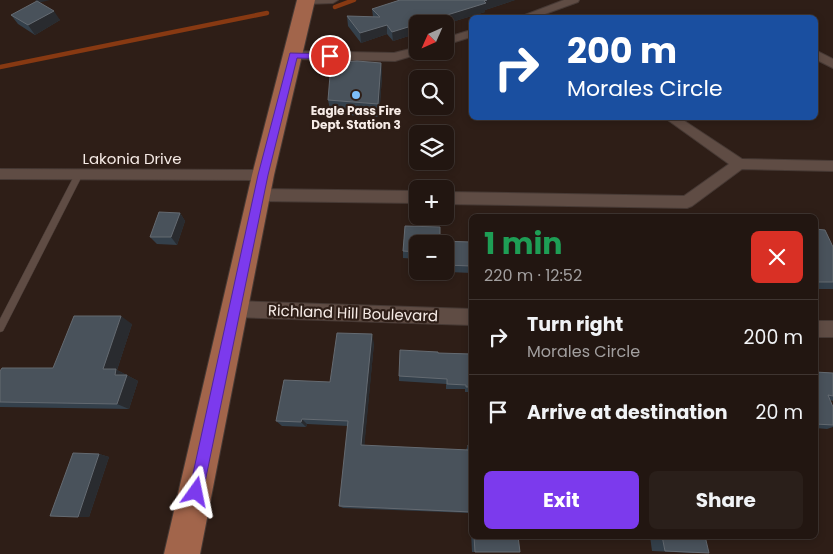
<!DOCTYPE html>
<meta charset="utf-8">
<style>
:root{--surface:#221611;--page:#2a1f1a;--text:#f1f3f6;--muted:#a29f9f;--line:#3f3531;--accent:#7c3aed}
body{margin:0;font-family:Poppins,sans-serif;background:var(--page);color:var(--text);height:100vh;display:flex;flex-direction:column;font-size:19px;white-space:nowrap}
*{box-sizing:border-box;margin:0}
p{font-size:16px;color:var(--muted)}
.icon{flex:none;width:28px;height:28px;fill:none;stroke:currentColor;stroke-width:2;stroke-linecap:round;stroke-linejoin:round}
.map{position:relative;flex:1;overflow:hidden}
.sheet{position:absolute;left:469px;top:214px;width:349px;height:325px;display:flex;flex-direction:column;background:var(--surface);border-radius:8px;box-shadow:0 2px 8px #0003,0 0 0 1px var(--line)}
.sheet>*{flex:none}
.hud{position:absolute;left:469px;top:15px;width:349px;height:105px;border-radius:8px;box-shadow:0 2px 8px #0003,0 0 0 1px var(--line);background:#1a4fa0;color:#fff;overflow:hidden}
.needle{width:32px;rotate:225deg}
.controls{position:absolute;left:409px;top:15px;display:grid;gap:10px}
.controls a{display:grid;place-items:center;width:45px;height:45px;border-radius:8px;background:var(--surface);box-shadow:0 2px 8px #0003,0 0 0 1px var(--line);font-size:25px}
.pin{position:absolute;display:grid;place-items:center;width:42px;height:42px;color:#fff;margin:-21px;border:2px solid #fff;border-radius:50%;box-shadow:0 1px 5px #0007}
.me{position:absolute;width:55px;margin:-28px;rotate:12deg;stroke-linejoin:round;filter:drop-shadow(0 0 4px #0008)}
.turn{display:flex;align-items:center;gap:18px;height:105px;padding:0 15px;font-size:22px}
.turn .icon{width:65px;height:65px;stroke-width:2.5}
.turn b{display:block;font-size:35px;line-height:42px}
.round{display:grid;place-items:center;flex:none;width:52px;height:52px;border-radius:8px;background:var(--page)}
.headline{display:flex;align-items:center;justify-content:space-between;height:85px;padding:0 15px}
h1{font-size:30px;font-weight:700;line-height:38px;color:#1e9e55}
.primary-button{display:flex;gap:10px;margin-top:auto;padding:10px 15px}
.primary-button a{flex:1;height:58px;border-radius:8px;background:var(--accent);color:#fff;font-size:20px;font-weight:700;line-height:58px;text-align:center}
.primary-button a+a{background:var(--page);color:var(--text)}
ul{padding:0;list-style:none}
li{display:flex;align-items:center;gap:15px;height:75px;padding:0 15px;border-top:1px solid var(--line)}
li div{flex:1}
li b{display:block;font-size:19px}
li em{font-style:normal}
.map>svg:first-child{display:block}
</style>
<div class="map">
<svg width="833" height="554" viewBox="0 0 833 554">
<rect width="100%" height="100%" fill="#2e1e17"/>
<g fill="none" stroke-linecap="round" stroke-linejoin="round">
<path stroke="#873912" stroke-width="4.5" d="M335,7L354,0
M0,67L267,13"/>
<defs>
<path id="lane" d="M79,171L83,174L3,331L0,332V319L75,174Z"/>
<path id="street" d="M301,0H338L333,3L306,4L302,3Z
M564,0H579L578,2L534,18H517Z
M471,30V37L445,45V38Z
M418,47V51H423L422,53L395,61L293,59L287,55L293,51L394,53Z
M815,50L833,59V68L815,59Z
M665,118H680L742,159L833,161V171L742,169L692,206L687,208L445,204V192L684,196L729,164Z
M0,169L263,170L268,171L270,175L268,179L263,180L0,179Z
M259,189L418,191V203L259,201L254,199L252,195L254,191Z
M235,301L471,309V325L235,317L229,314L227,309L229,304Z
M815,321H833V337H815Z"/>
<path id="primary" d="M297,0H315L274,175L200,554H164L252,175Z"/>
</defs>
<use href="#lane" stroke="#473a35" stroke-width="1"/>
<use href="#street" stroke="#473a35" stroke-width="2"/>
<use href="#primary" stroke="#473a35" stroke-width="2"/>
<use href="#lane" fill="#5f4c44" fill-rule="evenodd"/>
<use href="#street" fill="#5f4c44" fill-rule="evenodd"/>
<use href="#primary" fill="#a2654b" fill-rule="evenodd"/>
</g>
<path fill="#34404b" d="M400,0H515L485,10V12L445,24H418V33L393,41L387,34L361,43L348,26L347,16L373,17L372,9Z
M37,2H39L60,20L35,35L18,24L11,15Z
M381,63L382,76L379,117L331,114L328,100Z
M180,213L185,221L177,245L157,244L150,237Z
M405,226L440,227V241L471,242V273L428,271H445V244H418V259L403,258V251Z
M815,229L833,247V289H815Z
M132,324L117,370L138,381L129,409L0,407V371L53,368Z
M374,343L364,446L466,450L468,445H471V536H518L475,552H472L470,513L343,508L339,506L348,426L307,424L306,427L282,426L276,421L330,382Z
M438,353L471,354V392H465V389H446V384L399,381V376Z
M815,372L833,373V401L830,400L833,407V427L827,429L815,428Z
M99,454L109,457L89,517L50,516Z
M650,536H705L694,553L652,551Z"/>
<path fill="#292b2f" d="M35,0H50L38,3Z
M487,0H515L485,10V12L445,24H418Z
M54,11L60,20L35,35L28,25Z
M418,24V33L393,41L392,32Z
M387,25V34L361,43L360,33Z
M381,63L382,76L379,117L378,104Z
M180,213L185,221L177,245L171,237Z
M121,316L132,324L117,370L138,381L129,409L117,404L103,369Z
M372,334L374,343L364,450L361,445Z
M302,419L307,424L306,427L301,422Z
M99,454L109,457L89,517H78Z"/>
<path fill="#49525b" stroke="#646a71" d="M400,0H487L484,1L486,3L392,32L387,25L360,33L347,16L380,17L372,9Z
M37,1L54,11L28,25L11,15Z
M357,61L381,63L378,104L328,100L331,63Z
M159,212L180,213L171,237H150Z
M405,226L440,227V241L471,242V266L445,265V244H418V252L403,251Z
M815,229L825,230L833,247V282H815Z
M74,316H121L103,369H116L115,375H127L117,404L0,402V371L2,368H53Z
M337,333L372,334L361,445L469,450L468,445H471V512L339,506L348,421L302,419L301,422L276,421L284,380L330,382Z
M400,350L438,352V353L471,354V387H466V385L447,384V379L399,376Z
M815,372L833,373V396L828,395L833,407V425L815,424Z
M73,453L99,454L78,517L50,516Z
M474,536H518L520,552H475Z
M662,536H705L709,553L665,551Z"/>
<path fill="#7c3aed" stroke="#51269a" d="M290,53L330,54L335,56L330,59L297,58L268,175L203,492L201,497L196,499L191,497L189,492L258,175Z"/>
<circle fill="#7dbef9" stroke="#2e1e17" stroke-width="2" cx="356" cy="95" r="5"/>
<g text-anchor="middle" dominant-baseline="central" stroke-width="4.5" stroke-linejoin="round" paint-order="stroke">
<g font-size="12" font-weight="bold" fill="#f6ebe6" stroke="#2e1e17">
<text x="356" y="110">Eagle Pass Fire<tspan x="356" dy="14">Dept. Station 3</tspan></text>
</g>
<g font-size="15" fill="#f6ebe6" stroke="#2e1e17">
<text x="132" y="158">Lakonia Drive</text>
<text transform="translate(353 313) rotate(2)">Richland Hill Boulevard</text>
</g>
</g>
</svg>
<div class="controls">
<a><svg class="needle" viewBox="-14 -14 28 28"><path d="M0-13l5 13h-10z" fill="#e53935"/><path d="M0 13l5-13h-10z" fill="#a29f9f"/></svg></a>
<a><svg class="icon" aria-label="search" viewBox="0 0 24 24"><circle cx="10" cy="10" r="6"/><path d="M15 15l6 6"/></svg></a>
<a><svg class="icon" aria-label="layers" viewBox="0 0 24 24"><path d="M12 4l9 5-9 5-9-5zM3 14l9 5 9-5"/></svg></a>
<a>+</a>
<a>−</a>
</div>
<div class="pin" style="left:330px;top:56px;background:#d93025"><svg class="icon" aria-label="arrive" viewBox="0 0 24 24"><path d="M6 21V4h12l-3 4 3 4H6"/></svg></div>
<svg class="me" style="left:196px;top:492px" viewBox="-20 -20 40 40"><path d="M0-17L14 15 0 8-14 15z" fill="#7c3aed" stroke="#fff" stroke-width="4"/></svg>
<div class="hud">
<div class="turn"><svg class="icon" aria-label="right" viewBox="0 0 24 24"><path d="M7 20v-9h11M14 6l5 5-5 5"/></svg><div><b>200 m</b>Morales Circle</div></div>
</div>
<section class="sheet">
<div class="headline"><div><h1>1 min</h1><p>220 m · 12:52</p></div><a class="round" style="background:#d93025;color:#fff"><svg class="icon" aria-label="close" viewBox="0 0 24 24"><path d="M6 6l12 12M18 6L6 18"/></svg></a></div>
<ul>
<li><svg class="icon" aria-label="right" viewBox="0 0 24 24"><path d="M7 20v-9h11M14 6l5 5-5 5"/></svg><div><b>Turn right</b><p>Morales Circle</p></div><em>200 m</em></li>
<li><svg class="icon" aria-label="arrive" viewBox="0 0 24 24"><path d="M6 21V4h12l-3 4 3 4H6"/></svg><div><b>Arrive at destination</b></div><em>20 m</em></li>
</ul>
<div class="primary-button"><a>Exit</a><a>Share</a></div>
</section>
</div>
